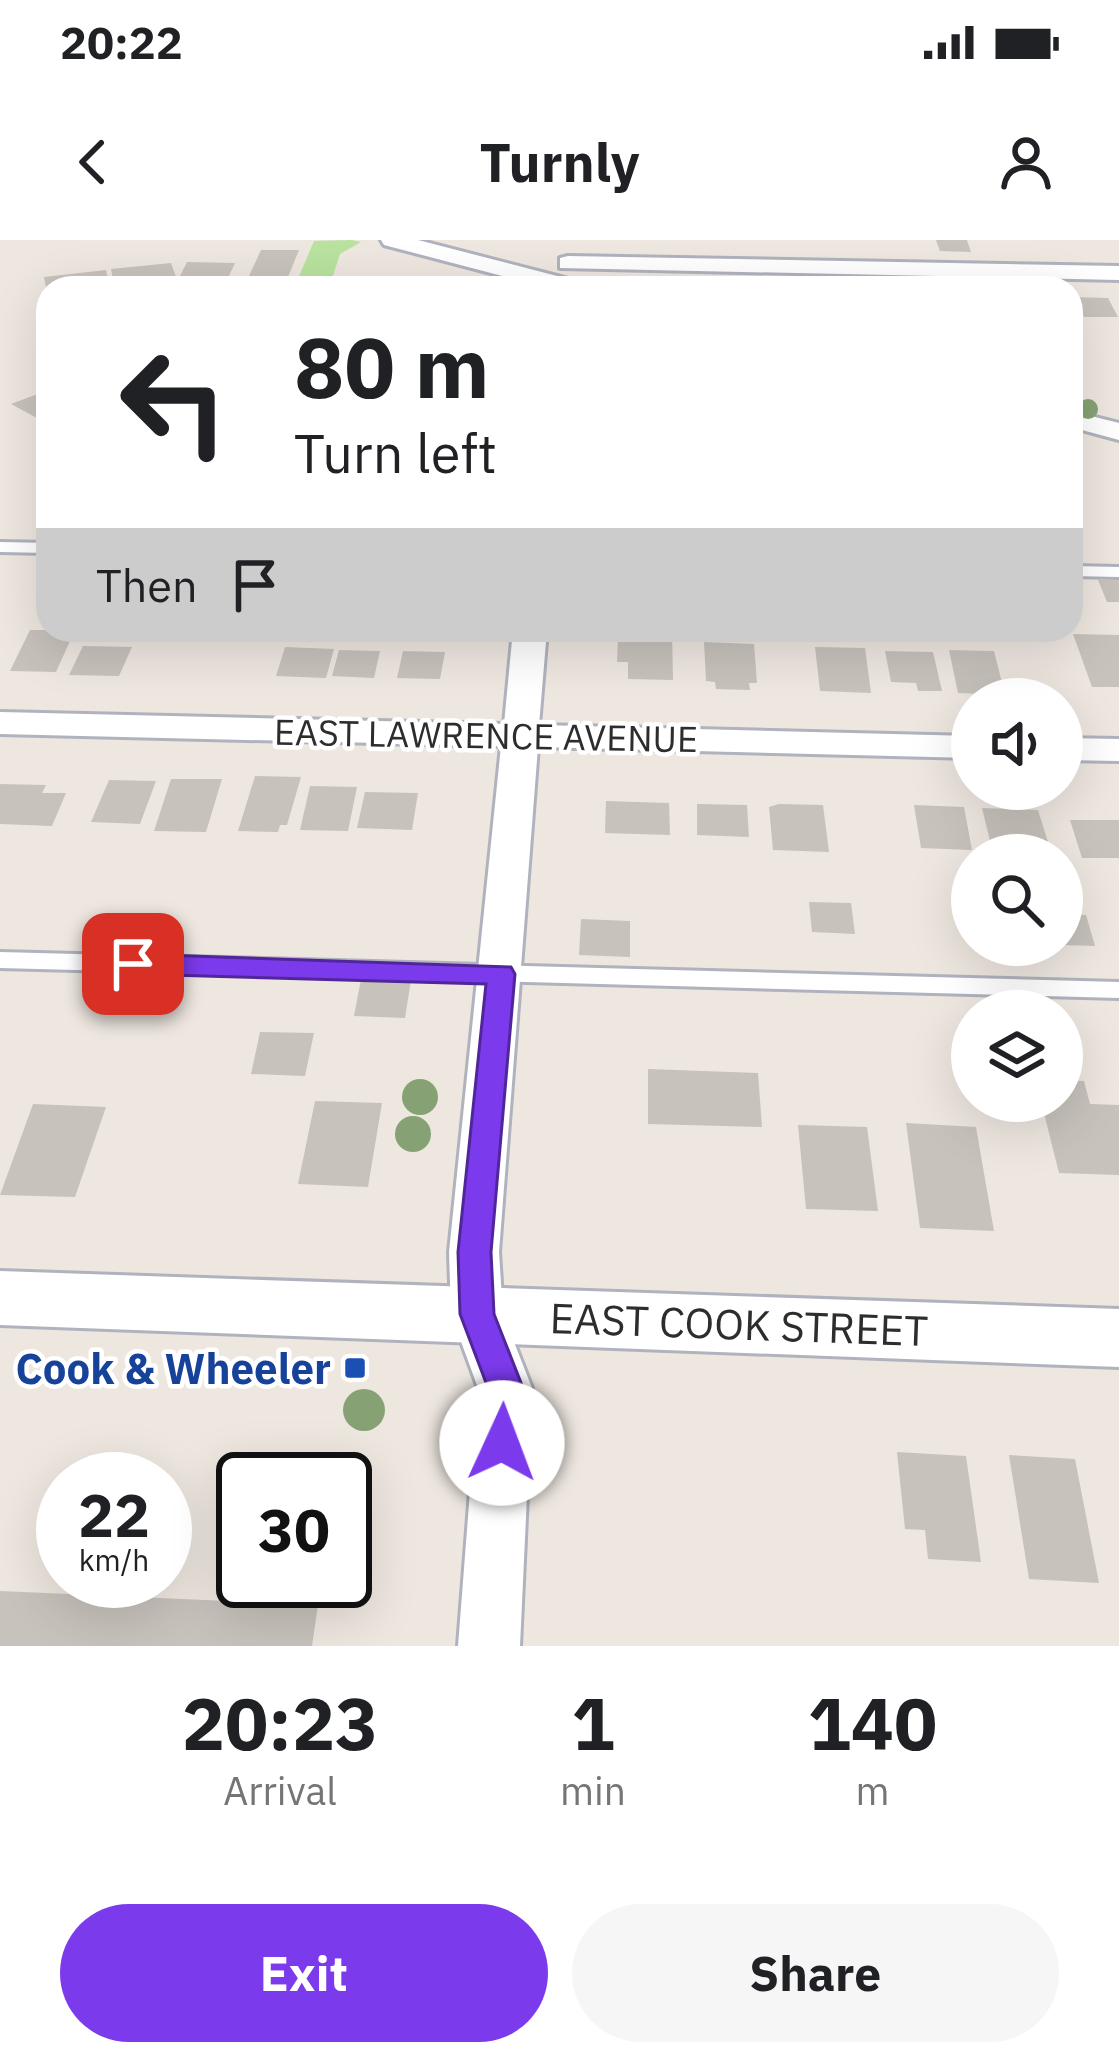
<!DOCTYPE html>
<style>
:root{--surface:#fff;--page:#f6f6f6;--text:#202124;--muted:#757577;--accent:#7c3aed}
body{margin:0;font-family:"IBM Plex Sans",sans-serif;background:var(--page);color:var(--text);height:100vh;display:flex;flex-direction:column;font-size:45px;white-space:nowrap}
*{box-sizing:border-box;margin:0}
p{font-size:39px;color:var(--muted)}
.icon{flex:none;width:66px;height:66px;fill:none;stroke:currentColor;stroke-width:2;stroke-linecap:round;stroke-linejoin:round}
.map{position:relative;height:1406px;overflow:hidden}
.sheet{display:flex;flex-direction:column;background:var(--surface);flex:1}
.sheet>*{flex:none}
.hud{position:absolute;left:36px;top:36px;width:1047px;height:366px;border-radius:36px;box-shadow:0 12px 48px #0002;background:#fff;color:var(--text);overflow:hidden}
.buttons{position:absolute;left:951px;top:438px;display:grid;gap:24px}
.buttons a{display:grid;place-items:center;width:132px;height:132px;border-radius:50%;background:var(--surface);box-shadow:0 12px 48px #0002;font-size:60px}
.speed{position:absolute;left:36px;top:1212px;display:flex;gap:24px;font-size:60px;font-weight:700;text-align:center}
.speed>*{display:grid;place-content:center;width:156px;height:156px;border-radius:50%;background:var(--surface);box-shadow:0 12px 48px #0002;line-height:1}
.speed small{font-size:30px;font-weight:400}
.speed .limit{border:6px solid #111;border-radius:18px;background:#fff;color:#111}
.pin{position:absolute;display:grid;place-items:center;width:102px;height:102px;color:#fff;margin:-51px;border-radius:24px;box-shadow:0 6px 18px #0006}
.me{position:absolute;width:132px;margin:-66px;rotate:2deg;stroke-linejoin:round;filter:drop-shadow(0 0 9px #0008)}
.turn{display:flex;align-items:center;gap:42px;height:252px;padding:0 60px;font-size:54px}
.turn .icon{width:156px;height:156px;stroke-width:2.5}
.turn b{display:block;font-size:84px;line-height:102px}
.then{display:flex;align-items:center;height:114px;padding:0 60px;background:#0003;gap:24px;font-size:45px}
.eta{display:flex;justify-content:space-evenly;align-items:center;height:204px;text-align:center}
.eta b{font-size:72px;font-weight:700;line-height:84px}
.button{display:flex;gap:24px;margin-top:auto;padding:24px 60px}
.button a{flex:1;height:138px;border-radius:72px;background:var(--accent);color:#fff;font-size:48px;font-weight:700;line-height:138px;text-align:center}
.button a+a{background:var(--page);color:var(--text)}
.status{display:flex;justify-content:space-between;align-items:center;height:84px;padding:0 60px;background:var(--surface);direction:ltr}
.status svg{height:33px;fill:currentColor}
header{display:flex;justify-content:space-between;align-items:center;height:156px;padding:0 60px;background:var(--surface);font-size:54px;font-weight:700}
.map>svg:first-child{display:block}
</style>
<div class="status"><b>20:22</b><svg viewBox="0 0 49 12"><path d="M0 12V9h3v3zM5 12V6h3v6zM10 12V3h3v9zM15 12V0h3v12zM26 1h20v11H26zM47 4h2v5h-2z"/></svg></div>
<header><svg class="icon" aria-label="back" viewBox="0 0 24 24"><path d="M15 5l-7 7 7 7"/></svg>Turnly<svg class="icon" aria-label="person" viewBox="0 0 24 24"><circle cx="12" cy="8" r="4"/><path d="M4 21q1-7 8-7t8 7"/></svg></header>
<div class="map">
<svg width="1119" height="1406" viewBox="0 0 1119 1406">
<rect width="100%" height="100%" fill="#eee7e0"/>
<path fill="#b8e29e" d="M351,0L361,2L340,14L329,48H294L314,1Z"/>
<path fill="#c7c2bb" d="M936,0H967L971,12L940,11Z
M261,10H299L288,37L249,36Z
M187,22L235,23L228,38H179Z
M171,23L176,37L114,44L111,29Z
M106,30L109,44L46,48L44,37Z
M1074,57L1108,58L1118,77H1084Z
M48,150V184L11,164Z
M1098,340H1119V362H1107Z
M30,390H75L56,432L10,431Z
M629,390H672L673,440L628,439V422H617L618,396H629Z
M1073,394L1119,395V447H1092Z
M704,402L754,404L757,443H749L750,450L716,449L715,442L706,441Z
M83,406L132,407L119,436L69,435Z
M285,407L334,409L326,438L276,436Z
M815,407L865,408L871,453L820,451Z
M339,410L380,411L374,438L332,436Z
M949,410L994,411L1005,455L958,453Z
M403,411L445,412L440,439L397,438Z
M885,411L933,412L942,451H918L916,443L891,442Z
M255,536L301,537L287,585H280L278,592L238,591Z
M171,539H222L206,592L154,591Z
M109,540L156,541L140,584L91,582Z
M0,544L46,545L42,553H66L52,586L0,584Z
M310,546L357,547L348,591L300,590Z
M365,552L418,553L412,590L357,588Z
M606,561L669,563L670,595L605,593Z
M697,564L747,565L749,597L697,595Z
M779,564L823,565L829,612L773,610L769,567Z
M914,565L964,567L972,610L921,608Z
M982,568L1038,570L1048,602L990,601Z
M1070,580H1119V618H1082Z
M809,662L851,663L855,694L812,692Z
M1062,674L1086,675L1095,706L1062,705Z
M581,679L630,681V717L579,715Z
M361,739L411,740L405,778L354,776Z
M260,792L314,793L305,836L251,834Z
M648,829L758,833L762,887L648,884Z
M1062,840L1084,841L1090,864L1119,865V935L1059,933L1041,861H1062Z
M315,861L382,863L368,947L298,944Z
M33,864L106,867L75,957L0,955Z
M906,883L976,887L994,991L920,988Z
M798,885L867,887L878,971L806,969Z
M897,1212L966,1216L981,1322L928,1319L925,1290L905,1289Z
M1009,1215L1075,1219L1099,1343L1029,1339Z
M0,1351L318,1365L312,1406H0Z"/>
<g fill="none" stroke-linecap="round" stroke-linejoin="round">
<defs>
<path id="service" d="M0,302L48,303V313L0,312Z
M1071,326L1119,327V337L1071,336Z
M0,712L1119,742V758L0,728Z"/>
<path id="minor" d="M381,0H418L584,43L588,48H548L384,5Z
M568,16L1119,26V40L560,28V18Z
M1071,171L1119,183V200L1071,187Z
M513,390H547L539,485L972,496V518L538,507L499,1012L503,1074L532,1148L520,1406H458L478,1148L451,1074L449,1012L501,506L0,494V472L504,484Z
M1062,498L1119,499V521L1062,520Z"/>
<path id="tertiary" d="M0,1031L1119,1069V1127L0,1085Z"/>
</defs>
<use href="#service" stroke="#b0b3bd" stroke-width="6"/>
<use href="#minor" stroke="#b0b3bd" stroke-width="6"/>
<use href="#tertiary" stroke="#b0b3bd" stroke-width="6"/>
<use href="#service" fill="#fff" fill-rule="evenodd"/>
<use href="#minor" fill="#fff" fill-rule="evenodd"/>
<use href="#tertiary" fill="#fff" fill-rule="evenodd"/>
</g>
<g fill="#86a275">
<circle cx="1088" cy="169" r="10"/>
<circle cx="420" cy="857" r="18"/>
<circle cx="413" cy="894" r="18"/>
<circle cx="364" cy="1170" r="21"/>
</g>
<path fill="#7c3aed" stroke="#51269a" stroke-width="3" d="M133,714L511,727L515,734L491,1012L494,1074L523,1148L520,1203L515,1215L502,1220L489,1215L484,1203L488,1148L460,1074L458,1012L486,744L133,734L119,724Z"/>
<rect fill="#1a4fb4" stroke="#fff" stroke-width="4.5" x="343" y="1116" width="24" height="24" rx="6"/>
<g text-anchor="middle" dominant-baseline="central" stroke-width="9" stroke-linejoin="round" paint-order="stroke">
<g font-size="36" fill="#2d2d2d" stroke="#fff">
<text transform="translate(486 495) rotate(1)">EAST LAWRENCE AVENUE</text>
</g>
<g font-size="42" fill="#2d2d2d" stroke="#fff">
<text transform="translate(739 1084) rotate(2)">EAST COOK STREET</text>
</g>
<g font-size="42" font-weight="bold" fill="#164399" stroke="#fff" text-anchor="end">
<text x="331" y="1128">Cook &amp; Wheeler</text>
</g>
</g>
</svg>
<div class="buttons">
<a><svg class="icon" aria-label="sound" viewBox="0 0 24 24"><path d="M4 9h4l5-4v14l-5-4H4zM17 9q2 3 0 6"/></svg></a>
<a><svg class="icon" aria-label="search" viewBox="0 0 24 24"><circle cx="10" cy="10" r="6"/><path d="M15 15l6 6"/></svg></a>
<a><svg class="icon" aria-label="layers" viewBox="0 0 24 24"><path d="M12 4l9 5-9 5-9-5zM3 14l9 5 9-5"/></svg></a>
</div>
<div class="speed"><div>22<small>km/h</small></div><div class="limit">30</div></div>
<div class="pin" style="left:133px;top:724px;background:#d93025"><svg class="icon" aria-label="arrive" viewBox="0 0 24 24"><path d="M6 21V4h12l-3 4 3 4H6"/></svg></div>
<svg class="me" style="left:502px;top:1203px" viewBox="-20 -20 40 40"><circle r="19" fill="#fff"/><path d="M0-13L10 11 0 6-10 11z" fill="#7c3aed"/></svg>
<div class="hud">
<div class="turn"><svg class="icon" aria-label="left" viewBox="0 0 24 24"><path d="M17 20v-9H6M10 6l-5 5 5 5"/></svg><div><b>80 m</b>Turn left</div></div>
<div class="then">Then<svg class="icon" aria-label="arrive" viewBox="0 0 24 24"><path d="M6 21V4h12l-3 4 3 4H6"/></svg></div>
</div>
</div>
<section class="sheet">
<div class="eta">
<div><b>20:23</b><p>Arrival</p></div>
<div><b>1</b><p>min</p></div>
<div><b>140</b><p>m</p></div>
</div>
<div class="button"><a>Exit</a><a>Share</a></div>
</section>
